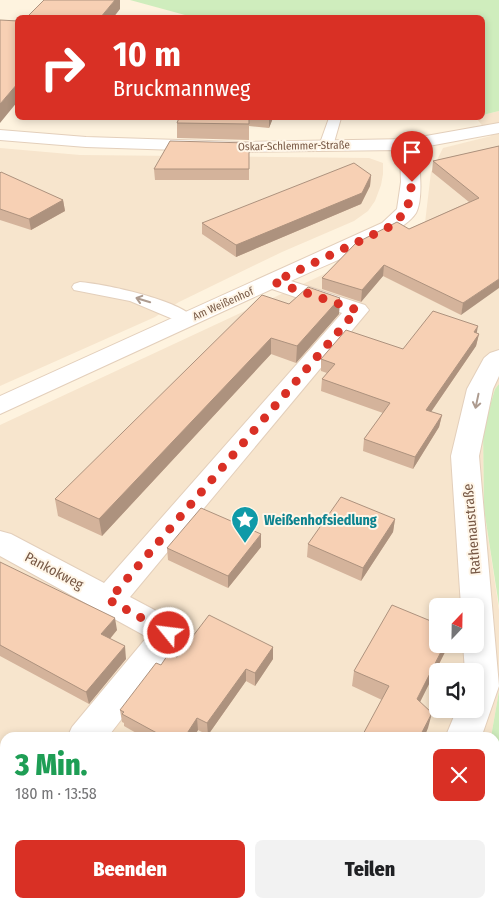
<!DOCTYPE html>
<html lang="de">
<meta charset="utf-8">
<style>
:root{--surface:#fff;--page:#f2f2f2;--text:#202124;--muted:#757577;--accent:#d93025}
body{margin:0;font-family:"Fira Sans Condensed",sans-serif;background:var(--page);color:var(--text);height:100vh;display:flex;flex-direction:column;font-size:19px;white-space:nowrap}
*{box-sizing:border-box;margin:0}
p{font-size:16px;color:var(--muted)}
.icon{flex:none;width:28px;height:28px;fill:none;stroke:currentColor;stroke-width:2;stroke-linecap:round;stroke-linejoin:round}
.map{position:relative;flex:1;overflow:hidden}
.drawer{position:absolute;left:0px;top:732px;width:500px;height:176px;display:flex;flex-direction:column;background:var(--surface);border-radius:15px 15px 0 0;box-shadow:0 2px 8px #0003}
.drawer>*{flex:none}
.top-card{position:absolute;left:15px;top:15px;width:470px;height:105px;border-radius:8px;box-shadow:0 2px 8px #0003;background:#d93025;color:#fff;overflow:hidden}
.needle{width:32px;rotate:22deg}
.controls{position:absolute;left:429px;top:598px;display:grid;gap:10px}
.controls a{display:grid;place-items:center;width:55px;height:55px;border-radius:8px;background:var(--surface);box-shadow:0 2px 8px #0003;font-size:25px}
.pin{position:absolute;display:grid;place-items:center;width:42px;height:42px;color:#fff;margin:-51px -21px;border-radius:50% 50% 50% 0;rotate:-45deg;box-shadow:0 0 5px #0007}
.pin .icon{rotate:45deg}
.me{position:absolute;width:55px;margin:-28px;rotate:299deg;stroke-linejoin:round;filter:drop-shadow(0 0 4px #0008)}
.turn{display:flex;align-items:center;gap:18px;height:105px;padding:0 15px;font-size:22px}
.turn .icon{width:65px;height:65px;stroke-width:2.5}
.turn b{display:block;font-size:35px;line-height:42px}
.round{display:grid;place-items:center;flex:none;width:52px;height:52px;border-radius:8px;background:var(--page)}
.summary{display:flex;align-items:center;justify-content:space-between;height:85px;padding:0 15px}
h1{font-size:30px;font-weight:800;line-height:38px;color:#1e9e55}
.action{display:flex;gap:10px;margin-top:auto;padding:10px 15px}
.action a{flex:1;height:58px;border-radius:8px;background:var(--accent);color:#fff;font-size:20px;font-weight:800;line-height:58px;text-align:center}
.action a+a{background:var(--page);color:var(--text)}
.map>svg:first-child{display:block}
</style>
<div class="map">
<svg width="499" height="908" viewBox="0 0 499 908">
<rect width="100%" height="100%" fill="#fef3df"/>
<path fill="#f7e5cd" fill-rule="evenodd" d="M499,111V384L495,389L483,429L484,509L499,610V691L491,737L5,738V904H413L410,908H0V425L320,276L425,223L431,172L443,148L491,136L476,118H482L483,115ZM438,606H475V644H438ZM438,671H475V709H438Z
M0,148L80,155L369,158L383,163V174L381,185L375,201L368,211L354,221L282,252L179,302L155,317L0,386Z"/>
<path fill="#cfedbd" d="M130,0H499V111L483,115L482,18H196Z
M499,384V606L484,509L483,429L495,389Z
M499,691V908H410L413,904H495V738L491,737Z"/>
<g fill="none" stroke-linecap="round" stroke-linejoin="round">
<defs>
<path id="lane" d="M329,118H341L333,146L326,150L319,146Z
M80,282C104,284 182,300 196,320L193,324L187,325L130,301L74,290L72,287L74,284Z"/>
<path id="street" d="M499,123V133L418,148C419,164 424,198 416,213C401,237 319,267 291,281L365,305L369,310L130,597L181,624L185,633L181,642L107,738H67L72,727L147,637L0,556V531L11,534L104,583L342,313L272,289L0,414V396L382,223L397,209L401,182L400,150L240,152L86,147L0,140V130L86,137L240,142L409,139Z
M499,350V376L493,389L479,456L499,686L481,738H445L457,709H475V671H465L463,644H475V606H461L451,456L467,389L484,358L490,353Z
M5,816V859L0,861V818Z
M341,904H385L383,908H339Z"/>
</defs>
<use href="#lane" stroke="#e3cfbb" stroke-width="2"/>
<use href="#street" stroke="#e3cfbb" stroke-width="2"/>
<use href="#lane" fill="#fff" fill-rule="evenodd"/>
<use href="#street" fill="#fff" fill-rule="evenodd"/>
</g>
<path fill="#d4b39b" d="M179,118H273L269,128L249,126V140L177,138V123Z
M249,143V180H155L154,169Z
M499,146L461,315L383,276L361,302L322,289V278L409,229L469,202L432,172L433,161Z
M0,173L63,200L65,211L31,230L0,220Z
M371,175L370,186L361,204L236,257L202,234V223Z
M340,298L339,314L296,363L271,354L102,536L58,516L55,499L289,304Z
M477,333L479,334L476,346L431,412L442,415L439,427L413,469L363,451L364,439L383,413L321,391L322,379L327,373L321,371V359L403,349Z
M395,519L393,532L361,581L307,557L308,544Z
M261,547L228,588L168,560L167,548Z
M0,562L117,630L110,639L126,659L89,704L0,656Z
M438,644H449L420,702L428,728L382,700L352,686L354,671Z
M273,647V659L255,686L246,681L208,735L198,730L193,738H145L124,726V723L122,722L120,710L177,657Z
M69,904H101L98,908H76Z"/>
<path fill="#ad927e" d="M115,0H120V9L113,18H100Z
M18,83V101L0,123V104Z
M269,118H273L269,128Z
M371,175L370,186L361,204L236,257V245Z
M63,200L65,211L31,230L29,219Z
M384,265L383,276L361,302L362,290Z
M499,279V288L461,315L463,303Z
M340,298L339,314L296,363L297,346Z
M478,326L476,337L474,332Z
M479,334L476,346L424,422L426,410Z
M271,338V354L102,536L99,519Z
M442,415L439,427L413,469L415,457Z
M395,519L393,532L361,581L363,568Z
M261,534V547L228,588V576Z
M115,618L117,630L103,647L101,634Z
M445,644H449L414,714L417,699Z
M125,646L126,659L89,704L86,692Z
M273,647V659L255,686V673Z
M246,669V681L208,735L207,723Z
M432,713L428,728L424,738H419Z
M197,718L198,730L193,738H184Z
M5,783V800L0,806V789Z
M88,904H101L98,908H89Z
M283,904H289L287,908H280Z"/>
<path fill="#f7d0b4" stroke="#ad927e" d="M44,0H115L100,18H26Z
M0,20L18,21V83L0,104Z
M179,118H249V124L177,123Z
M170,141L249,143V169H154Z
M499,146V279L463,303L384,265L362,290L322,278L356,243L397,222L409,229L479,198L433,161Z
M354,163L371,175L362,193L236,245L202,223Z
M1,172L63,200L29,219L0,209V173Z
M308,287L340,298L297,346L271,338L99,519L55,499L262,295L289,304Z
M433,311L478,326L474,332L479,334L426,410L442,415L415,457L364,439L390,403L322,379L335,364L321,359L346,330L403,349Z
M341,497L395,519L363,568L308,544Z
M201,508L261,534L228,576L167,548Z
M0,562L115,618L101,634L125,646L86,692L0,645Z
M392,605L438,624V644H445L417,699L432,713L419,738H361L389,686L354,671Z
M209,615L273,647L255,673L246,669L207,723L197,718L184,738H166L122,714L124,712L120,710L156,663L161,665L169,653L177,657Z
M0,776L5,779V783L0,789Z
M230,904H283L280,908H228Z"/>
<defs><path id="oneway-shaft" d="M-6 0H5M1.5-3L5.5 0L1.5 3" fill="none" stroke-width="1.6" stroke-linecap="round" stroke-linejoin="round" transform="scale(1.25)"/></defs>
<g stroke="#ad9b8f">
<use href="#oneway-shaft" transform="translate(143 300) rotate(-163)"/>
<use href="#oneway-shaft" transform="translate(477 401) rotate(102)"/>
</g>
<g fill="none" stroke-linecap="round" stroke-linejoin="round">
<path stroke="#d93025" stroke-width="9" stroke-dasharray="0 16.2" d="M169,633L109,600L357,310L274,282L389,227L407,211L412,182"/>
</g>
<defs>
<symbol id="sight-pin" viewBox="-11 -11 22 30"><path d="M0 17L-7.5 6A9.5 9.5 0 1 1 7.5 6Z" fill="#0f9aa8" stroke="#fff6e8"/><path d="M0-6L1.8-2.2L6-1.7L2.9 1.2L3.7 5.4L0 3.3L-3.7 5.4L-2.9 1.2L-6-1.7L-1.8-2.2Z" fill="#fff"/></symbol>
</defs>
<g fill-rule="evenodd">
<use href="#sight-pin" x="229" y="504" width="32" height="43"/>
</g>
<g text-anchor="middle" dominant-baseline="central" stroke-width="4" stroke-linejoin="round" paint-order="stroke">
<g font-size="11" fill="#775845" stroke="#fff6e8">
<text transform="translate(294 146) rotate(-1)">Oskar-Schlemmer-Straße</text>
<text transform="translate(223 304) rotate(-24)">Am Weißenhof</text>
</g>
<g font-size="14" font-weight="bold" fill="#0d838f" stroke="#fff6e8" text-anchor="start">
<text x="264" y="520">Weißenhofsiedlung</text>
</g>
<g font-size="14" fill="#775845" stroke="#fff6e8">
<text transform="translate(472 529) rotate(-95)">Rathenaustraße</text>
<text transform="translate(54 571) rotate(28)">Pankokweg</text>
</g>
</g>
</svg>
<div class="controls">
<a><svg class="needle" viewBox="-14 -14 28 28"><path d="M0-13l5 13h-10z" fill="#e53935"/><path d="M0 13l5-13h-10z" fill="#757577"/></svg></a>
<a><svg class="icon" aria-label="sound" viewBox="0 0 24 24"><path d="M4 9h4l5-4v14l-5-4H4zM17 9q2 3 0 6"/></svg></a>
</div>
<div class="pin" style="left:412px;top:182px;background:#d93025"><svg class="icon" aria-label="arrive" viewBox="0 0 24 24"><path d="M6 21V4h12l-3 4 3 4H6"/></svg></div>
<svg class="me" style="left:169px;top:633px" viewBox="-20 -20 40 40"><circle r="17" fill="#d93025" stroke="#fff" stroke-width="3"/><path d="M0-11L8 9 0 5-8 9z" fill="#fff"/></svg>
<div class="top-card">
<div class="turn"><svg class="icon" aria-label="right" viewBox="0 0 24 24"><path d="M7 20v-9h11M14 6l5 5-5 5"/></svg><div><b>10 m</b>Bruckmannweg</div></div>
</div>
<section class="drawer">
<div class="summary"><div><h1>3 Min.</h1><p>180 m · 13:58</p></div><a class="round" style="background:#d93025;color:#fff"><svg class="icon" aria-label="close" viewBox="0 0 24 24"><path d="M6 6l12 12M18 6L6 18"/></svg></a></div>
<div class="action"><a>Beenden</a><a>Teilen</a></div>
</section>
</div>
